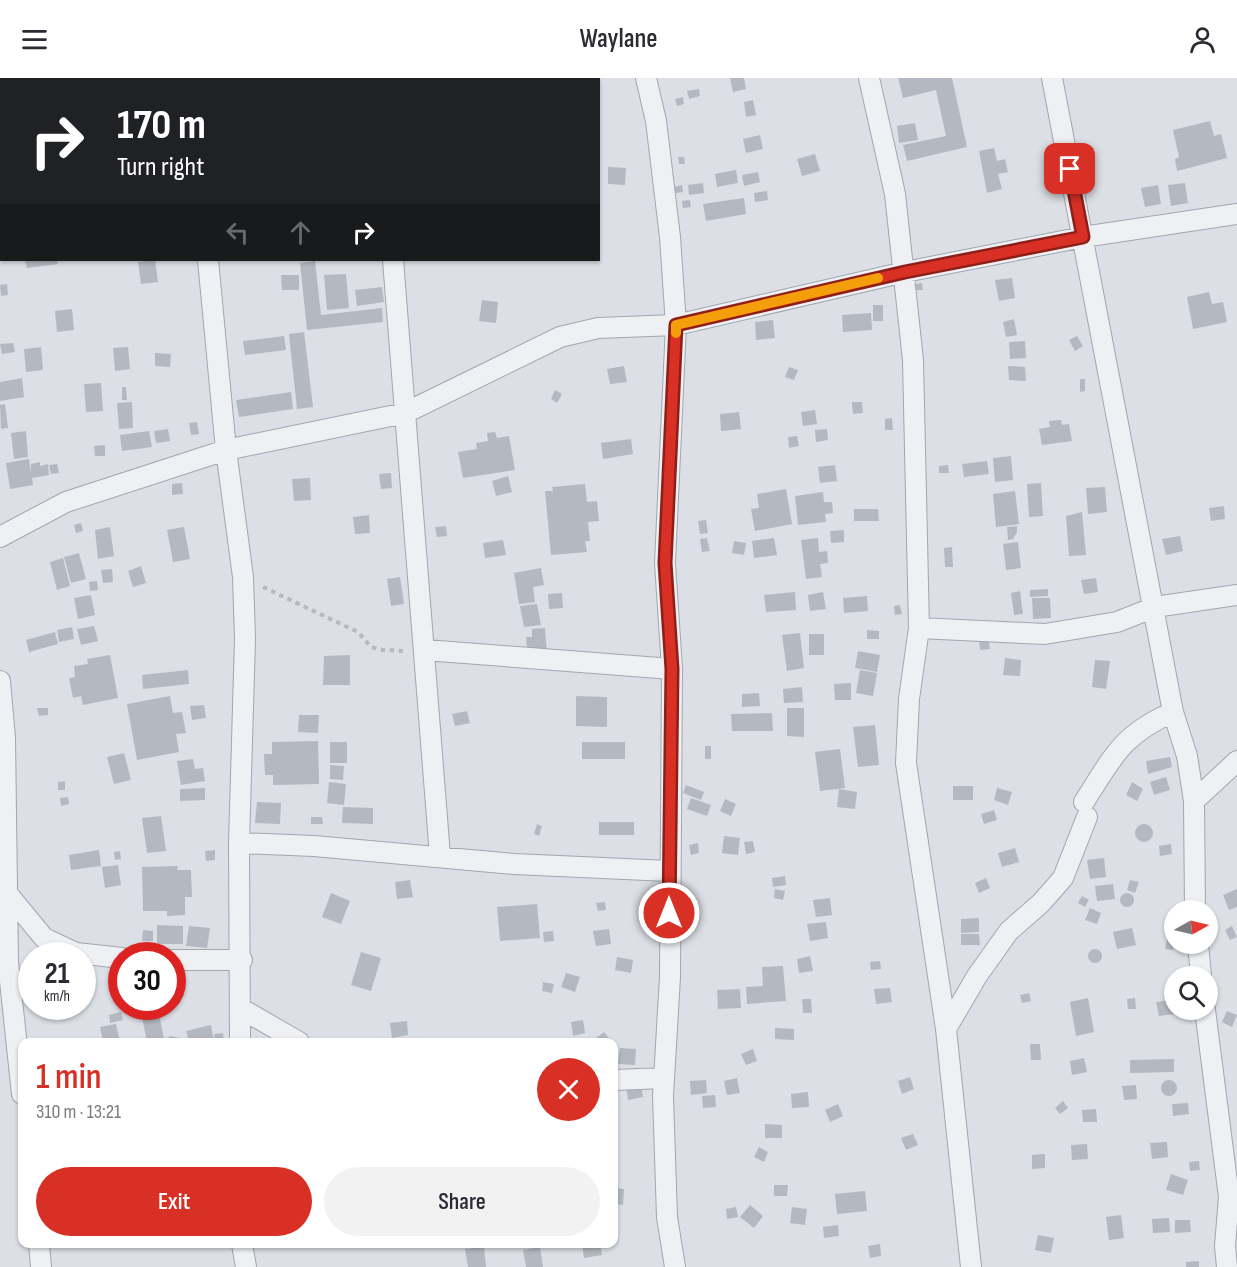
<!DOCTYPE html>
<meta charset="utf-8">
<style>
:root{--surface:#fff;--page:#f2f2f3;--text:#2b2b33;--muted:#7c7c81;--accent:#d93025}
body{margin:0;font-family:"Sofia Sans Condensed",sans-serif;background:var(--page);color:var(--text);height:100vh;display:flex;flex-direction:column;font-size:22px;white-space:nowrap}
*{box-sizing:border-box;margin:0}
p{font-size:20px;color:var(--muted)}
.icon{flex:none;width:33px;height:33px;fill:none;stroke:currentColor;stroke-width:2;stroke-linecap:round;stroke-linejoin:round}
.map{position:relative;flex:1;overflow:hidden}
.details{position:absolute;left:18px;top:960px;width:600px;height:210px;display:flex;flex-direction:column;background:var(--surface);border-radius:12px;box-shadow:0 2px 4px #0004}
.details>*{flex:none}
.hud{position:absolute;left:0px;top:0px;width:600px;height:183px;box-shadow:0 2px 4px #0004;background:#202124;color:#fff;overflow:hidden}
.needle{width:39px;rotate:82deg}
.buttons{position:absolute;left:1164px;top:822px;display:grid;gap:12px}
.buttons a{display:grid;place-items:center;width:54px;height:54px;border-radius:50%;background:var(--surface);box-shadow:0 2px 4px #0004;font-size:30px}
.speed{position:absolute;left:18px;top:864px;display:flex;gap:12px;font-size:30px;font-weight:700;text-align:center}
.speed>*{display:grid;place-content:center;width:78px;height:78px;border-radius:50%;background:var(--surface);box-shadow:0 2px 4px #0004;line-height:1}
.speed small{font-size:15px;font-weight:400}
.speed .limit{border:9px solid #d22;background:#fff;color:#111}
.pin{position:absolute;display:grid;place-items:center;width:51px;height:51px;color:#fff;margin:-26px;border-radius:12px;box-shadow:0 3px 9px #0006}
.me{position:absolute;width:66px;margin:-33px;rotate:0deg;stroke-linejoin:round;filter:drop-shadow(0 0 4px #0008)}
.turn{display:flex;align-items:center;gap:21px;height:126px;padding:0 18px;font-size:27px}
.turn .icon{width:78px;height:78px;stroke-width:2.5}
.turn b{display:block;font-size:42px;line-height:51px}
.lanes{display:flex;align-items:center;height:57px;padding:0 18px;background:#0003;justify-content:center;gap:30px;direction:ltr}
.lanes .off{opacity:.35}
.round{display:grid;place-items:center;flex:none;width:63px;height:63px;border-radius:32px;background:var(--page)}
.head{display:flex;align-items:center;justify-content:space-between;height:102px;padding:0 18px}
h1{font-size:36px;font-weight:600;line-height:45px;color:var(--accent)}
.primary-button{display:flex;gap:12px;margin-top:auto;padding:12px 18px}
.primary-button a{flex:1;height:69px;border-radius:36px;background:var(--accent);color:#fff;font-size:24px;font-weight:600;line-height:69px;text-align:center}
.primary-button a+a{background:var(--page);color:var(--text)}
header{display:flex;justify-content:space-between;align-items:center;height:78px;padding:0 18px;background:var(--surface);font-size:27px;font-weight:600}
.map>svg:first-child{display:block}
</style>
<header><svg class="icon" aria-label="menu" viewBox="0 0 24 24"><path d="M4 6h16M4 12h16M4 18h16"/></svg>Waylane<svg class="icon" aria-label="person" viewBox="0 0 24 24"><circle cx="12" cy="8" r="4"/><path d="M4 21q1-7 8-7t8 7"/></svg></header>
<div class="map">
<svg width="1237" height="1189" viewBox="0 0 1237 1189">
<rect width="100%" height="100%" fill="#dcdfe5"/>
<path fill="#b4b9c1" d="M730,0H744L746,11L733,14Z
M898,0H952L967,69L907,83L903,67L946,58L936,12L903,20Z
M699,11L700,18L689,21L687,13Z
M683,19L684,26L677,28L675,21Z
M753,22L756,37L746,39L744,24Z
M1210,43L1214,58L1221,56L1227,80L1177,93L1175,81L1179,79L1173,52Z
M915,45L918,62L899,65L897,48Z
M760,57L763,71L746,75L743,61Z
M994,70L997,83L1005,81L1008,94L998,96L1002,111L987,115L979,73Z
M815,76L820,93L802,98L797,81Z
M678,79H684L685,86H679Z
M608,89L626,90L625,107L608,106Z
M736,92L738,105L717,109L715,96Z
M758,94L760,104L744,108L742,97Z
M703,105L704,115L689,117L688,107Z
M1185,105L1188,125L1171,128L1168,107Z
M682,107L683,114L676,115L674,109Z
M1158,107L1161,126L1145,129L1141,110Z
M767,113L768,122L755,124L754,115Z
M744,120L746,136L706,143L703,126Z
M690,122L691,129L683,130L682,123Z
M25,182H57L58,186L27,190Z
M155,182L158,204L141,206L138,184Z
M315,183L321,237L382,230L383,244L307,252L300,185Z
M346,196L349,230L327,232L324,197Z
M281,197H299V212H282Z
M1012,200L1015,220L999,223L995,202Z
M922,205L923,212H916V206Z
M7,206L8,217L1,218L0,207Z
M382,209L384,224L357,228L355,212Z
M1209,214L1212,226L1223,224L1227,244L1193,251L1187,219Z
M482,222L498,224L496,245L479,243Z
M873,227H883V243H873Z
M72,231L74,252L57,254L55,233Z
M871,235L872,252L843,254L842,237Z
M1014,241L1017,257L1006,259L1003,244Z
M773,242L775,260L756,262L755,244Z
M304,254L313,329L297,331L289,256Z
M284,258L286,272L245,277L243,263Z
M1077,258L1083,268L1075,273L1069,262Z
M1025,263L1026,280L1010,281L1009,264Z
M13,265L15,274L2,276L0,266Z
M41,269L43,292L26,294L24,271Z
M128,269L130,291L115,293L113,270Z
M155,275L171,276L170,289L155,288Z
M624,288L627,304L610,306L607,291Z
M1008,288L1025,289L1026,303L1009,302Z
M789,289L798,292L794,302L785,299Z
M22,300L24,319L0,323V304Z
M1080,301H1085V313L1080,314Z
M101,305L103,333L86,334L84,306Z
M122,309H126L127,322H122Z
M555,312L562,316L557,325L551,321Z
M291,314L293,331L239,339L236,322Z
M132,324L133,350L119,351L117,325Z
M852,324H862L863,335L853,336Z
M5,326L8,350L1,351L0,327Z
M815,332L817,346L803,348L801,334Z
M739,334L741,351L721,353L720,336Z
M892,340L893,352H885V341Z
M1061,342L1062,347L1069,346L1072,363L1042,367L1039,351L1050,349L1049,343Z
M197,344L199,356L191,357L189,345Z
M168,351L170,363L156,365L154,353Z
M827,351L828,362L816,364L815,352Z
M26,353L28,379L14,381L11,355Z
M149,353L152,369L122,373L120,357Z
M495,354L497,360L509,358L515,392L463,400L458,374L477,371L476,365L488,363L487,355Z
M797,358L799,368L789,370L788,359Z
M631,361L633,376L603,381L601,365Z
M105,367V378H95L94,368Z
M1011,378L1013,402L995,404L993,380Z
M29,381L31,396V386L40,384V388L48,386L49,397L32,400L33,407L10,411L6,385Z
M987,383L989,396L964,399L962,386Z
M57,386L59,395L51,396L49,387Z
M835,387L837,403L820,405L818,389Z
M948,387L949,395H939V388Z
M391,395L392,410L381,411L379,396Z
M508,398L512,414L496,418L492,403Z
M310,400L311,422L294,423L292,401Z
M182,405L183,416L172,417V406Z
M1041,405L1043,438L1029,439L1027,406Z
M585,406L587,424L597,423L599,443L588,444L590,463H585L587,474L551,477L545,413H553L552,409Z
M1105,409L1107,434L1088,436L1086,410Z
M786,411L792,446L755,453L751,431L759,430L757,416Z
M1015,413L1019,446L996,449L993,416Z
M823,414L824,424H832L833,435L825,436L826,444L798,447L795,418Z
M1224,428L1225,441L1211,443L1209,430Z
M854,431H878L879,443H854Z
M1082,434L1086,477L1069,478L1066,438Z
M369,437L370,455L355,456L353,439Z
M706,442L708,455L700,456L698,443Z
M81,445L83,453L76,455L74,447Z
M446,448L447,458L437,459L435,449Z
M1017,448V454L1013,461L1008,462L1007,449Z
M110,449L114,478L98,481L95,452Z
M184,449L190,481L173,484L167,452Z
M844,452V464L831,465L830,453Z
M1180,458L1183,473L1166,477L1162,461Z
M707,460L710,473L702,474L700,461Z
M774,460L777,477L754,480L752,463Z
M818,460L819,474L827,473L828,485L820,486L822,499L806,501L801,462Z
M503,462L506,477L485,480L483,465Z
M734,463L746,465L744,477L732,475Z
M1018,464L1021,490L1006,492L1003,466Z
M952,469L953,489H945L944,470Z
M79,475L86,501L71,505L64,479Z
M63,480L70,508L57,512L50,484Z
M141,488L146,505L133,509L128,493Z
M541,490L544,507L533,509L535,524L519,526L514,495Z
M112,491L113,504L103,505L101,492Z
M400,499L404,526L391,528L387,501Z
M1096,500L1098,514L1084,516L1081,502Z
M97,503L98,512L90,513L89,504Z
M1048,511V518L1030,519V512Z
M1020,513L1023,536L1014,537L1011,515Z
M795,514L796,532L766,534L764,517Z
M823,514L826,531L810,533L808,517Z
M562,515L563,530L549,531L548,516Z
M91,517L95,537L78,541L74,520Z
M867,518L868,533L844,535L843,520Z
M1032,520H1050L1051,540L1033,541Z
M537,526L541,547L524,549L520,528Z
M900,527L902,536L895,537L894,528Z
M94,548L98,563L81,567L77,551Z
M72,549L74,561L59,564L57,552Z
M545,550L547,576L533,577V570L527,571L526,559H532V551Z
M867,552L879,553V561H867Z
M55,554L58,566L29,574L26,562Z
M800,555L804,590L787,593L782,557Z
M809,556H824V577H809Z
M988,556L990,571L980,572L979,558Z
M858,573L880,577L877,594L855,590Z
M110,577L118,620L83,627L81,618L73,620L69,600L75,599L74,588L88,586L87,581Z
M350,577V607H323L324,578Z
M1005,580L1021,582L1020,598L1003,597Z
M1095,582L1110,583L1106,611L1092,609Z
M188,592L189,606L143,611L142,597Z
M860,592L877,595L873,618L856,615Z
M851,605V622H835L834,606Z
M802,609L803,624L784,625L783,611Z
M759,615L760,628L742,629V616Z
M170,618L173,635L182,634L186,655L176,656L179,674L137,682L127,626Z
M576,618L607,619V649L576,648Z
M204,627L206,640L192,642L190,628Z
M37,630H48V637L39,638Z
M787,630H804V659L787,658Z
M467,633L470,645L455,648L452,636Z
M772,635L773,653H732L731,636Z
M299,637H319L318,655L298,654Z
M875,647L879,687L858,689L853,649Z
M318,663L319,706L273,707V697H265L264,676H272V664Z
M330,664H347V685H330Z
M582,664H625V681H582Z
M705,668H711V681H705Z
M840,671L845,710L820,713L815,674Z
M124,675L131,702L114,706L107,679Z
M1170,679L1172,689L1148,696L1146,683Z
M193,681L195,691L203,690L205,703L181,707L177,683Z
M330,687L344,688L343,702L330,701Z
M1166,699L1170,712L1154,717L1150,704Z
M65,703V712H58V704Z
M329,704L346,706L344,727L327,725Z
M1132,704L1143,711L1137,723L1126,717Z
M686,707L704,714L701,722L683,715Z
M953,708H973V722H953Z
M205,710V722L180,723V711Z
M997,710L1012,714L1008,727L994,722Z
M839,711L857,714L855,731L837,729Z
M68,719L69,726L61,728L60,720Z
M691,720L711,727L707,738L687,731Z
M725,721L736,726L731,738L720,733Z
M257,724L281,725L280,746L255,745Z
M343,729L373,730V746L342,745Z
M994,732L997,742L984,746L981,736Z
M161,738L166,773L147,775L142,740Z
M311,739H322L323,746H311Z
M599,744H634V757H599Z
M537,746L542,748L539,758L534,756Z
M1135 755a9 9 0 1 1 18 0a9 9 0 1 1-18 0Z
M724,758L740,760L738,777L722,775Z
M753,763L755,774L746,776L744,764Z
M698,765L699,775L691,777L689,767Z
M1171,766L1172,776L1160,778L1159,768Z
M1015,770L1019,784L1002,789L998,775Z
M99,772L101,788L71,792L69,777Z
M215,772V782L206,783L205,773Z
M120,773L121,781L115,782L114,774Z
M1104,780L1106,799L1090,801L1087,782Z
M118,787L121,807L105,810L102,789Z
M178,788L177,792H191L192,819H185V837L167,838V833H143L142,789Z
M785,798L786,807L773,809L772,800Z
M986,800L990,810L979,815L975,805Z
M410,802L413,819L397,821L395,804Z
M1130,802L1139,804L1135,815L1127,812Z
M1113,806L1115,821L1097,823L1095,808Z
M687,811L688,820L679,821L677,813Z
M775,811L785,813L783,822L774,820Z
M1237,811V829L1229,832L1223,817Z
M331,815L350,823L341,846L322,839Z
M1120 822a7 7 0 1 1 14 0a7 7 0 1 1-14 0Z
M1082,818L1089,822L1085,829L1078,825Z
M830,820L832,837L816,839L813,822Z
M605,824L606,832L598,833L596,825Z
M537,826L540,860L500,863L497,829Z
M1182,826L1186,832H1174V837L1172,833Z
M1090,830L1101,835L1097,846L1085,842Z
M979,840V854L961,855V841Z
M826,844L828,860L810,863L807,846Z
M157,847L183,848V866H157Z
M189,848L210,850L207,870L186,868Z
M1232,848L1237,859L1230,862L1225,852Z
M1132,850L1136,867L1117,871L1113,854Z
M609,851L611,866L596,868L593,853Z
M143,852L153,853V863H142Z
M553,853L554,863L544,864L543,854Z
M961,856H979L980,867H961Z
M1168,857L1174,858L1173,872L1165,871Z
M1088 878a7 7 0 1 1 14 0a7 7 0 1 1-14 0Z
M361,874L381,880L371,913L351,907Z
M810,878L813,893L799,895L797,881Z
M617,879L633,882L631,895L615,892Z
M880,883L881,891L871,892L870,884Z
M783,888L786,923L747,926L746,909L763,908L762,889Z
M566,895L580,899L575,914L561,909Z
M543,904L554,906L552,915L542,913Z
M890,910L892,924L876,926L874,911Z
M740,911L741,930L718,931L717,912Z
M1029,915L1031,923L1022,925L1020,917Z
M1088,920L1094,954L1076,958L1070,924Z
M1135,920L1136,931H1128L1127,921Z
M802,921H811L812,935H803Z
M1171,922L1174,936L1159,938L1156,924Z
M158,931L164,961L147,964L141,935Z
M1227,933L1237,937L1232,949L1222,944Z
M121,934L123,942L110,945L109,937Z
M583,942L585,955L573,958L571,944Z
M407,943L408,957L392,960L390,945Z
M116,946L120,964H103L100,949Z
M211,947L214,964H189L186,953Z
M775,950L794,951V962L775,961Z
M604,954L612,964H591Z
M223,955L224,962L215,963L214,956Z
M169,958L181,960L180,964H168Z
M1030,966H1040L1041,982H1031Z
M620,970L636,971L635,987L618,986Z
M753,971L757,983L746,987L741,976Z
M1084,980L1087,994L1072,997L1070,983Z
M1174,981V994L1130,995V982Z
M910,999L914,1011L902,1016L898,1003Z
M737,1000L740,1015L727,1017L724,1003Z
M1161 1010a8 8 0 1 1 16 0a8 8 0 1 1-16 0Z
M706,1002L707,1015L691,1017L690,1003Z
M641,1005L643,1019L628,1022L626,1007Z
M1136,1007L1137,1021L1124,1022L1122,1008Z
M808,1014L809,1029L792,1030L791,1016Z
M715,1017L716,1029L703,1030L702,1018Z
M1063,1023L1068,1030L1060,1036L1055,1030Z
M1188,1025L1189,1036L1173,1038L1172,1026Z
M838,1026L843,1038L830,1044L825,1032Z
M1096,1031L1097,1044H1083L1082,1032Z
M765,1046L782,1047V1060H765Z
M913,1056L918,1067L906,1072L901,1060Z
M1167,1064L1168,1079L1152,1081L1150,1065Z
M1087,1066L1088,1081L1072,1082L1071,1067Z
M759,1069L768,1074L764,1084L754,1079Z
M1045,1076V1090L1032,1091V1077Z
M1199,1083L1200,1092L1190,1093L1189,1084Z
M1171,1096L1188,1102L1183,1117L1166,1112Z
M774,1107H788L787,1118H774Z
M614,1110L624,1111L623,1127L614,1126Z
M865,1113L867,1133L837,1136L835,1116Z
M750,1127L763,1138L754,1150L740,1139Z
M736,1129L738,1139L727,1141L726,1131Z
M792,1129L807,1131L805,1147L790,1145Z
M1121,1137L1124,1160L1109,1162L1106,1139Z
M1169,1140L1170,1154L1153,1155L1152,1141Z
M1175,1142H1190L1191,1154L1175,1155Z
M838,1147L839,1158L824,1160L823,1149Z
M1038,1157L1054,1160L1051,1175L1035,1172Z
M582,1166H600L602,1177L584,1180Z
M880,1166L881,1178L870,1180L868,1168Z
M484,1169L486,1189H468L465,1171Z
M540,1169L543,1189H526L523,1172Z
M1199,1183V1189H1186V1184Z"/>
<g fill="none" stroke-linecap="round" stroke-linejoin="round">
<defs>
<path id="minor" d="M191,0V2
M646,0L656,43L670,159L676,247L665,485L672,591L670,899L663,1018L667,1139L675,1189
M869,0L895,116L913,282L919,550L909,621L906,685L946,951L971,1189
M1052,0L1173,634L1187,678L1194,723L1195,832
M401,2V0
M208,182L226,372L243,499L245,561L239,765L240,964
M393,182L440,778
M0,459L66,424L226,372L405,335L560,259L598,250L676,247L905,194L1083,159L1237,136
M919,550L1045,556L1117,544L1155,529L1237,517
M425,572L672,591
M0,603L5,660L8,884L22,1016
M1194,723L1237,683
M1084,724C1113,679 1121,657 1173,634
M239,765L314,768L514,786L669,793
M7,815L44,860L76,875L122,880
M1198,866L1201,898
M172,882H242
M240,930L299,964
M1205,932L1229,1119L1225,1168L1227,1189
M946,951L977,898L1009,853L1041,825L1063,800L1087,739
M614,1002L664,1000
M39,1166L41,1189
M242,1166L246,1189"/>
</defs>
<use href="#minor" stroke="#a2a6ae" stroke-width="22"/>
<path stroke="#b6bac0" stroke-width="4" stroke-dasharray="4.5 4.5" stroke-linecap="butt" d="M263,509L358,554L371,569L383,572L403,573"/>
<use href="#minor" stroke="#eef0f4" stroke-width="20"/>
</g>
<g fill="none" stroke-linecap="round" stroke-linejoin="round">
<defs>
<path id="route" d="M669,835L672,591L665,485L676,247L905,194L1083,159L1070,91"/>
</defs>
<use href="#route" stroke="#8d1f18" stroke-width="15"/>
<use href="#route" stroke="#d93025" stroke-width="10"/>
<path stroke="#f59e0b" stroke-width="10" d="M676,255V247L878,200"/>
</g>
</svg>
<div class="buttons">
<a><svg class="needle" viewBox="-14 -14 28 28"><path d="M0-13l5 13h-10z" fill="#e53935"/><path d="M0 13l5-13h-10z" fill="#7c7c81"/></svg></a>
<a><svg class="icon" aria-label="search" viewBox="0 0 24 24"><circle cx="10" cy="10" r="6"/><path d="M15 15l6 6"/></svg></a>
</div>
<div class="speed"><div>21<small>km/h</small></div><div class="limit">30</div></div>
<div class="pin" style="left:1070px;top:91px;background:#d93025"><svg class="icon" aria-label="arrive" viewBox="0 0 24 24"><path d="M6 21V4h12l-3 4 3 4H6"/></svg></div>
<svg class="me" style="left:669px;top:835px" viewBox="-20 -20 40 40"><circle r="17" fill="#d93025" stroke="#fff" stroke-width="3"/><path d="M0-11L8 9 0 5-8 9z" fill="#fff"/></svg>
<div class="hud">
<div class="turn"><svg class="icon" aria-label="right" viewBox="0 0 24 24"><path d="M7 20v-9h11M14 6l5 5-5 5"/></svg><div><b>170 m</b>Turn right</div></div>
<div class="lanes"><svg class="icon off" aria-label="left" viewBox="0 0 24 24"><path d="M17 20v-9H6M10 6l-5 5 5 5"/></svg><svg class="icon off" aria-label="ahead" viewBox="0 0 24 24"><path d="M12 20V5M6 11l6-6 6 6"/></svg><svg class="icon" aria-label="right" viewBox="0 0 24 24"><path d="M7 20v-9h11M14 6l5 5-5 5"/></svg></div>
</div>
<section class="details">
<div class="head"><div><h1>1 min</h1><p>310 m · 13:21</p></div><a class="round" style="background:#d93025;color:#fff"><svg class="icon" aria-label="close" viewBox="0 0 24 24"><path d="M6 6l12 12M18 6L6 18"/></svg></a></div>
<div class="primary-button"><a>Exit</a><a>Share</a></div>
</section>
</div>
